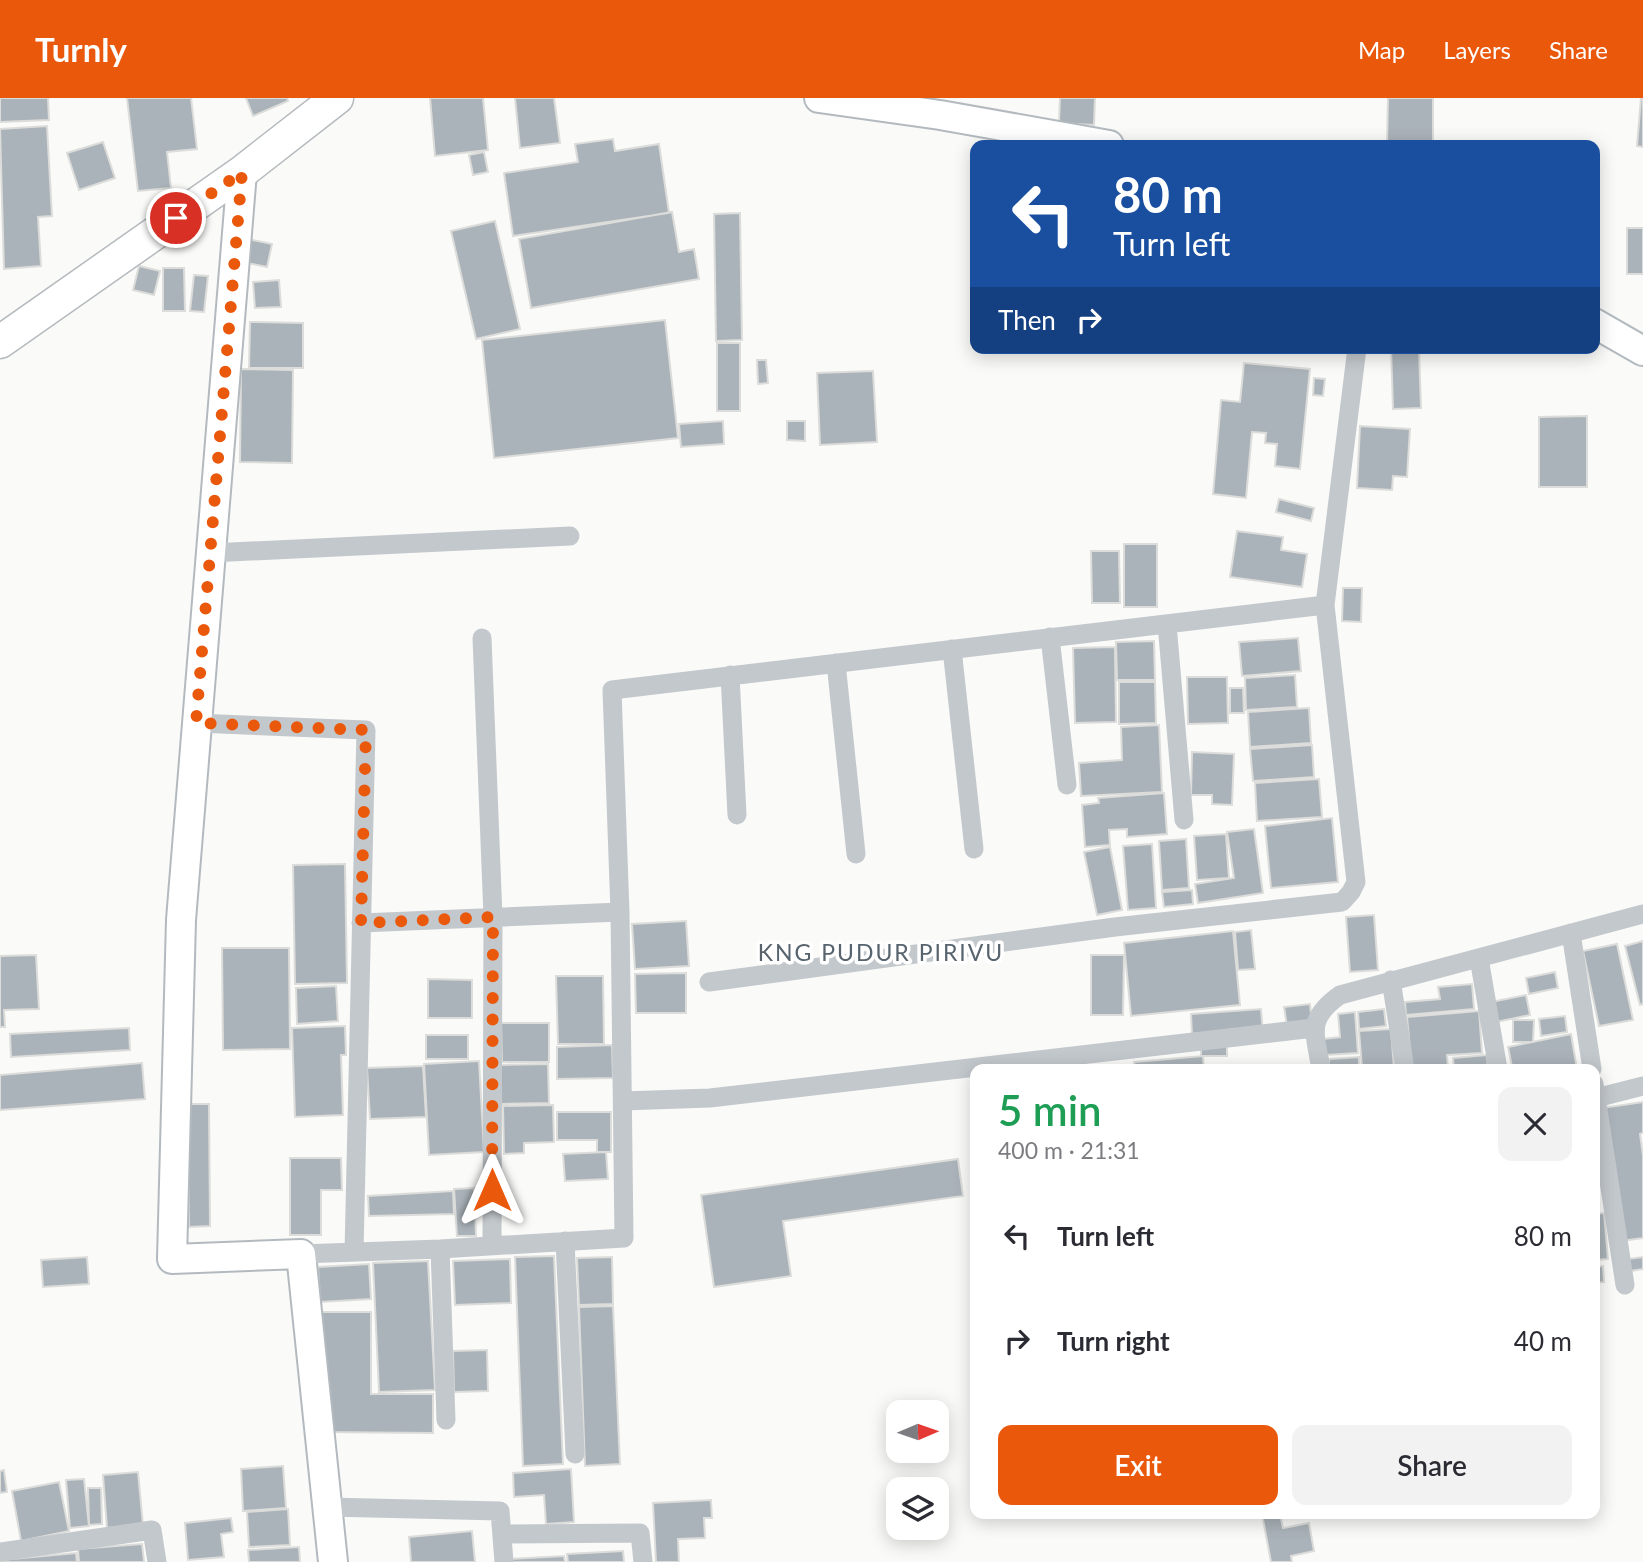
<!DOCTYPE html>
<meta charset="utf-8">
<style>
:root{--surface:#fff;--page:#f2f2f3;--text:#2b2b33;--muted:#7c7c81;--accent:#ea580c}
body{margin:0;font-family:Lato,sans-serif;background:var(--page);color:var(--text);height:100vh;display:flex;flex-direction:column;font-size:26px;white-space:nowrap}
*{box-sizing:border-box;margin:0}
p{font-size:23px;color:var(--muted)}
.icon{flex:none;width:38px;height:38px;fill:none;stroke:currentColor;stroke-width:2;stroke-linecap:round;stroke-linejoin:round}
.map{position:relative;flex:1;overflow:hidden}
.panel{position:absolute;left:970px;top:966px;width:630px;height:455px;display:flex;flex-direction:column;background:var(--surface);border-radius:14px;box-shadow:0 4px 18px #0003}
.panel>*{flex:none}
.top-card{position:absolute;left:970px;top:42px;width:630px;height:214px;border-radius:14px;box-shadow:0 4px 18px #0003;background:#1a4fa0;color:#fff;overflow:hidden}
.needle{width:46px;rotate:88deg}
.buttons{position:absolute;left:886px;top:1302px;display:grid;gap:14px}
.buttons a{display:grid;place-items:center;width:63px;height:63px;border-radius:14px;background:var(--surface);box-shadow:0 4px 18px #0003;font-size:35px}
.pin{position:absolute;display:grid;place-items:center;width:60px;height:60px;color:#fff;margin:-30px;border:4px solid #fff;border-radius:50%;box-shadow:0 2px 7px #0007}
.me{position:absolute;width:77px;margin:-38px;rotate:0deg;stroke-linejoin:round;filter:drop-shadow(0 0 5px #0008)}
.turn{display:flex;align-items:center;gap:24px;height:147px;padding:0 28px;font-size:32px}
.turn .icon{width:91px;height:91px;stroke-width:2.5}
.turn b{display:block;font-size:49px;line-height:60px}
.then{display:flex;align-items:center;height:66px;padding:0 28px;background:#0003;gap:14px;font-size:26px}
.round{display:grid;place-items:center;flex:none;width:74px;height:74px;border-radius:14px;background:var(--page)}
.overview{display:flex;align-items:center;justify-content:space-between;height:119px;padding:0 28px}
h1{font-size:42px;font-weight:600;line-height:52px;color:#1e9e55}
.action{display:flex;gap:14px;margin-top:auto;padding:14px 28px}
.action a{flex:1;height:80px;border-radius:14px;background:var(--accent);color:#fff;font-size:28px;font-weight:600;line-height:80px;text-align:center}
.action a+a{background:var(--page);color:var(--text)}
ul{padding:0;list-style:none}
li{display:flex;align-items:center;gap:21px;height:105px;padding:0 28px}
li div{flex:1}
li b{display:block;font-size:26px}
li em{font-style:normal}
header{display:flex;align-items:center;gap:42px;box-sizing:border-box;height:98px;padding:0 35px;background:var(--accent);color:#fff}
header strong{font-size:33px}
nav{display:flex;gap:38px;margin-inline-start:auto;font-size:24px}
.map>svg:first-child{display:block}
</style>
<header>
<strong>Turnly</strong>
<nav><a>Map</a><a>Layers</a><a>Share</a></nav>
</header>
<div class="map">
<svg width="1643" height="1464" viewBox="0 0 1643 1464">
<rect width="100%" height="100%" fill="#fafaf8"/>
<path fill="#aab3b9" stroke="#dcdcda" stroke-width="2" d="M0,0H48L49,22L0,24Z
M127,0H191L197,51L167,54L171,90L138,93Z
M246,0H287L288,3L253,18Z
M430,0H483L488,52L435,58Z
M515,0H554L560,45L520,50Z
M1060,0H1095L1094,27L1059,25Z
M1388,0H1433V47H1387Z
M1641,0H1643V49L1637,48Z
M47,28L52,118L38,119L41,168L4,171L0,31Z
M613,41L615,53L659,46L669,115L513,138L504,75L578,64L575,46Z
M103,44L115,80L79,92L67,55Z
M484,54L488,74L473,77L469,57Z
M672,114L679,154L694,151L699,181L531,210L519,141Z
M740,115L742,242L716,243L714,116Z
M495,123L520,231L476,241L451,133Z
M1627,130H1643V176H1627Z
M248,141L272,146L267,169L243,164Z
M139,168L160,173L154,197L133,192Z
M163,170H184L185,213H163Z
M194,177L208,178L204,214L190,213Z
M279,182L281,209L255,210L253,184Z
M665,222L678,340L494,360L482,242Z
M250,224L303,225V270H249Z
M717,245H740V313H717Z
M1391,250H1419L1421,310L1393,311Z
M757,262H766L768,285L758,286Z
M1244,265L1310,271L1300,371L1275,368L1277,346L1265,345L1266,335L1252,334L1246,400L1213,396L1221,302L1240,304Z
M241,271L293,272L292,365L240,364Z
M873,273L877,344L820,347L817,275Z
M1314,280L1325,281L1323,298L1313,297Z
M1587,318V389H1539V319Z
M723,323L724,346L681,349L679,326Z
M787,323H805V343L787,342Z
M1360,328L1410,331L1407,379L1393,378L1392,392L1357,390Z
M1279,401L1314,410L1311,423L1276,414Z
M1237,433L1283,439L1281,452L1307,456L1302,489L1230,479Z
M1124,446H1157V509H1124Z
M1091,453H1119L1120,505H1092Z
M1343,490H1362L1361,524L1342,523Z
M1298,540L1301,573L1242,578L1239,544Z
M1154,543L1155,582H1117L1116,544Z
M1115,549L1116,624L1075,625L1073,550Z
M1295,577L1297,609L1246,612L1245,580Z
M1187,579H1227L1228,625L1188,626Z
M1119,584H1155L1156,625L1119,626Z
M1230,590H1243L1244,615H1230Z
M1309,610L1311,645L1250,649L1248,614Z
M1159,627L1162,694L1081,698L1079,665L1122,662L1121,629Z
M1312,647L1314,679L1253,683L1250,651Z
M1192,654L1234,656L1232,707L1212,706V697H1191Z
M1319,681L1322,719L1257,723L1255,685Z
M1164,695L1167,736L1127,739V731L1109,732L1110,747L1085,749L1082,707L1099,705L1098,700Z
M1332,720L1338,784L1271,790L1265,728Z
M1254,731L1263,795L1198,805L1195,786L1234,780L1227,734Z
M1226,736L1229,780L1197,782L1194,738Z
M1186,741L1189,790L1162,792L1159,743Z
M1152,746L1156,810L1128,812L1123,748Z
M1110,749L1122,812L1097,817L1084,754Z
M345,766L347,885L295,886L293,767Z
M1192,792L1193,806L1164,809L1162,794Z
M1374,817L1378,872L1350,874L1346,819Z
M686,823L689,868L635,871L632,826Z
M1251,832L1255,871L1238,872L1235,834Z
M1233,833L1240,907L1131,918L1124,845Z
M1643,843V906L1640,907L1625,848Z
M1617,846L1633,922L1599,928L1583,853Z
M222,850H289L290,951L223,952Z
M36,857L39,911L4,912L5,929H0V858Z
M1091,857H1124L1123,917H1091Z
M1555,874L1558,890L1529,896L1526,880Z
M686,875V915H636L635,876Z
M556,878H603L604,946H558Z
M428,881L472,882V920H428Z
M1472,886L1474,911L1406,917L1405,904L1440,901L1438,889Z
M336,888L338,923L297,926L296,890Z
M1526,897L1530,917L1496,924L1491,904Z
M1310,906L1312,925L1287,928L1284,909Z
M1261,911L1263,935L1192,937L1191,916Z
M1384,911L1386,928L1359,931L1358,914Z
M1479,913L1482,955L1447,957L1448,971H1412L1407,919Z
M1355,914L1358,955L1325,957L1323,941L1340,939L1338,916Z
M1565,918L1567,934L1541,938L1539,921Z
M1513,922H1534L1533,944H1513Z
M501,925H549V964H502Z
M345,928L346,957H341L343,1017L295,1019L292,930Z
M129,930L130,952L11,959L10,936Z
M1391,931L1394,971L1362,970L1359,933Z
M1571,936L1577,971H1504L1512,969L1508,949Z
M426,937H468V961H426Z
M1201,945H1227V958H1201Z
M612,947L613,980L557,981V949Z
M1487,957L1488,971H1454L1453,960Z
M1203,958L1204,971H1135L1134,964Z
M1359,959V971H1329V961Z
M479,963L484,1054L429,1057L424,966Z
M142,965L145,1001L0,1012V977Z
M548,966L549,1005L501,1006V967Z
M423,968L426,1019L370,1021L367,970Z
M1643,1004V1035L1640,1036L1643,1058V1140L1621,1143L1602,1010Z
M188,1006H209L210,1128L189,1129Z
M553,1007L554,1044L524,1045V1055L504,1056L503,1008Z
M557,1014H611V1054H597V1042H557Z
M606,1054L608,1081L565,1083L563,1056Z
M290,1060H341L342,1092H321V1137H290Z
M958,1061L963,1098L783,1123L791,1178L714,1189L701,1097Z
M474,1090L476,1138H457L454,1091Z
M453,1093L454,1116L369,1118L368,1098Z
M1604,1115L1608,1161L1594,1162V1116Z
M554,1158L563,1366L523,1368L515,1159Z
M87,1159L89,1186L43,1189L41,1162Z
M612,1159L613,1206L579,1207L577,1160Z
M1643,1159V1171L1630,1173L1628,1161Z
M510,1161L511,1205L455,1207L453,1163Z
M428,1163L435,1292L379,1294L373,1165Z
M369,1166L371,1201L320,1204L318,1169Z
M1603,1168L1604,1184L1594,1185V1169Z
M613,1208L620,1366L585,1368L579,1209Z
M320,1214H371V1296H433V1335L320,1334Z
M487,1252L488,1293L454,1294L453,1253Z
M283,1368L286,1410L243,1413L241,1371Z
M571,1371L574,1424L546,1426L544,1397L514,1399L513,1375Z
M4,1372L7,1394L0,1395V1373Z
M138,1374L143,1427L107,1430L103,1377Z
M84,1381L89,1428L70,1430L66,1382Z
M59,1384L69,1433L21,1443L12,1393Z
M88,1390H101L102,1426L89,1427Z
M711,1402L712,1420H704L705,1440L678,1441L679,1464H656L653,1405Z
M288,1411L290,1447L249,1449L247,1414Z
M1262,1416H1280L1283,1430L1309,1425L1314,1453L1291,1458L1292,1464H1271Z
M231,1420L233,1434L221,1436L224,1459L188,1462L185,1425Z
M472,1433L475,1464H411L409,1439Z
M142,1446L144,1464H79L78,1451Z
M299,1449L300,1464H249L248,1452Z
M623,1453L624,1464H568L567,1456Z
M76,1455L77,1464H1V1462Z
M564,1458L565,1464H510V1461Z"/>
<g fill="none" stroke-linecap="round" stroke-linejoin="round">
<defs>
<path id="secondary" d="M819,0L940,17L1109,47
M242,74L181,822L172,1161L301,1156L333,1464
M1594,225L1643,253"/>
<path id="primary" d="M0,244L242,74L337,0"/>
</defs>
<use href="#secondary" stroke="#b3babf" stroke-width="32"/>
<use href="#primary" stroke="#b5babe" stroke-width="35"/>
<path stroke="#c3c8cc" stroke-width="19" d="M210,455L570,438
M1167,526L1184,722
M1050,539L1067,687
M482,540L493,819L492,1147
M952,551L974,751
M836,565L856,756
M730,577L737,717
M196,625L366,632L354,1154
M620,814L612,592L1325,507L1357,250
M1571,835L1592,971
M1479,860L1498,971
M1391,882L1405,971
M709,884L1115,829L1342,804L1351,794L1356,784L1325,507
M1321,971C1315,935 1306,921 1340,897L1643,816
M1594,986L1625,1187
M1596,1000L1643,988
M623,1003L710,1000L1314,930
M565,1143L575,1356
M440,1151L446,1322
M301,1156L440,1151L624,1140L620,814L361,825
M327,1409L500,1413L504,1464
M502,1436L640,1435L643,1464
M0,1454L152,1432L157,1464"/>
<use href="#secondary" stroke="#fff" stroke-width="28"/>
<use href="#primary" stroke="#fff" stroke-width="32"/>
</g>
<g fill="none" stroke-linecap="round" stroke-linejoin="round">
<path stroke="#ea580c" stroke-width="12" stroke-dasharray="0 21.6" d="M176,120L242,74L196,625L366,632L361,825L493,819L492,1092"/>
</g>
<g text-anchor="middle" dominant-baseline="central" stroke-width="7" stroke-linejoin="round" paint-order="stroke">
<g font-size="23" letter-spacing="2" fill="#57646e" stroke="#fff">
<text x="881" y="854">KNG PUDUR PIRIVU</text>
</g>
</g>
</svg>
<div class="buttons">
<a><svg class="needle" viewBox="-14 -14 28 28"><path d="M0-13l5 13h-10z" fill="#e53935"/><path d="M0 13l5-13h-10z" fill="#7c7c81"/></svg></a>
<a><svg class="icon" aria-label="layers" viewBox="0 0 24 24"><path d="M12 4l9 5-9 5-9-5zM3 14l9 5 9-5"/></svg></a>
</div>
<div class="pin" style="left:176px;top:120px;background:#d93025"><svg class="icon" aria-label="arrive" viewBox="0 0 24 24"><path d="M6 21V4h12l-3 4 3 4H6"/></svg></div>
<svg class="me" style="left:492px;top:1092px" viewBox="-20 -20 40 40"><path d="M0-17L14 15 0 8-14 15z" fill="#ea580c" stroke="#fff" stroke-width="4"/></svg>
<div class="top-card">
<div class="turn"><svg class="icon" aria-label="left" viewBox="0 0 24 24"><path d="M17 20v-9H6M10 6l-5 5 5 5"/></svg><div><b>80 m</b>Turn left</div></div>
<div class="then">Then<svg class="icon" aria-label="right" viewBox="0 0 24 24"><path d="M7 20v-9h11M14 6l5 5-5 5"/></svg></div>
</div>
<section class="panel">
<div class="overview"><div><h1>5 min</h1><p>400 m · 21:31</p></div><a class="round"><svg class="icon" aria-label="close" viewBox="0 0 24 24"><path d="M6 6l12 12M18 6L6 18"/></svg></a></div>
<ul>
<li><svg class="icon" aria-label="left" viewBox="0 0 24 24"><path d="M17 20v-9H6M10 6l-5 5 5 5"/></svg><div><b>Turn left</b></div><em>80 m</em></li>
<li><svg class="icon" aria-label="right" viewBox="0 0 24 24"><path d="M7 20v-9h11M14 6l5 5-5 5"/></svg><div><b>Turn right</b></div><em>40 m</em></li>
</ul>
<div class="action"><a>Exit</a><a>Share</a></div>
</section>
</div>
